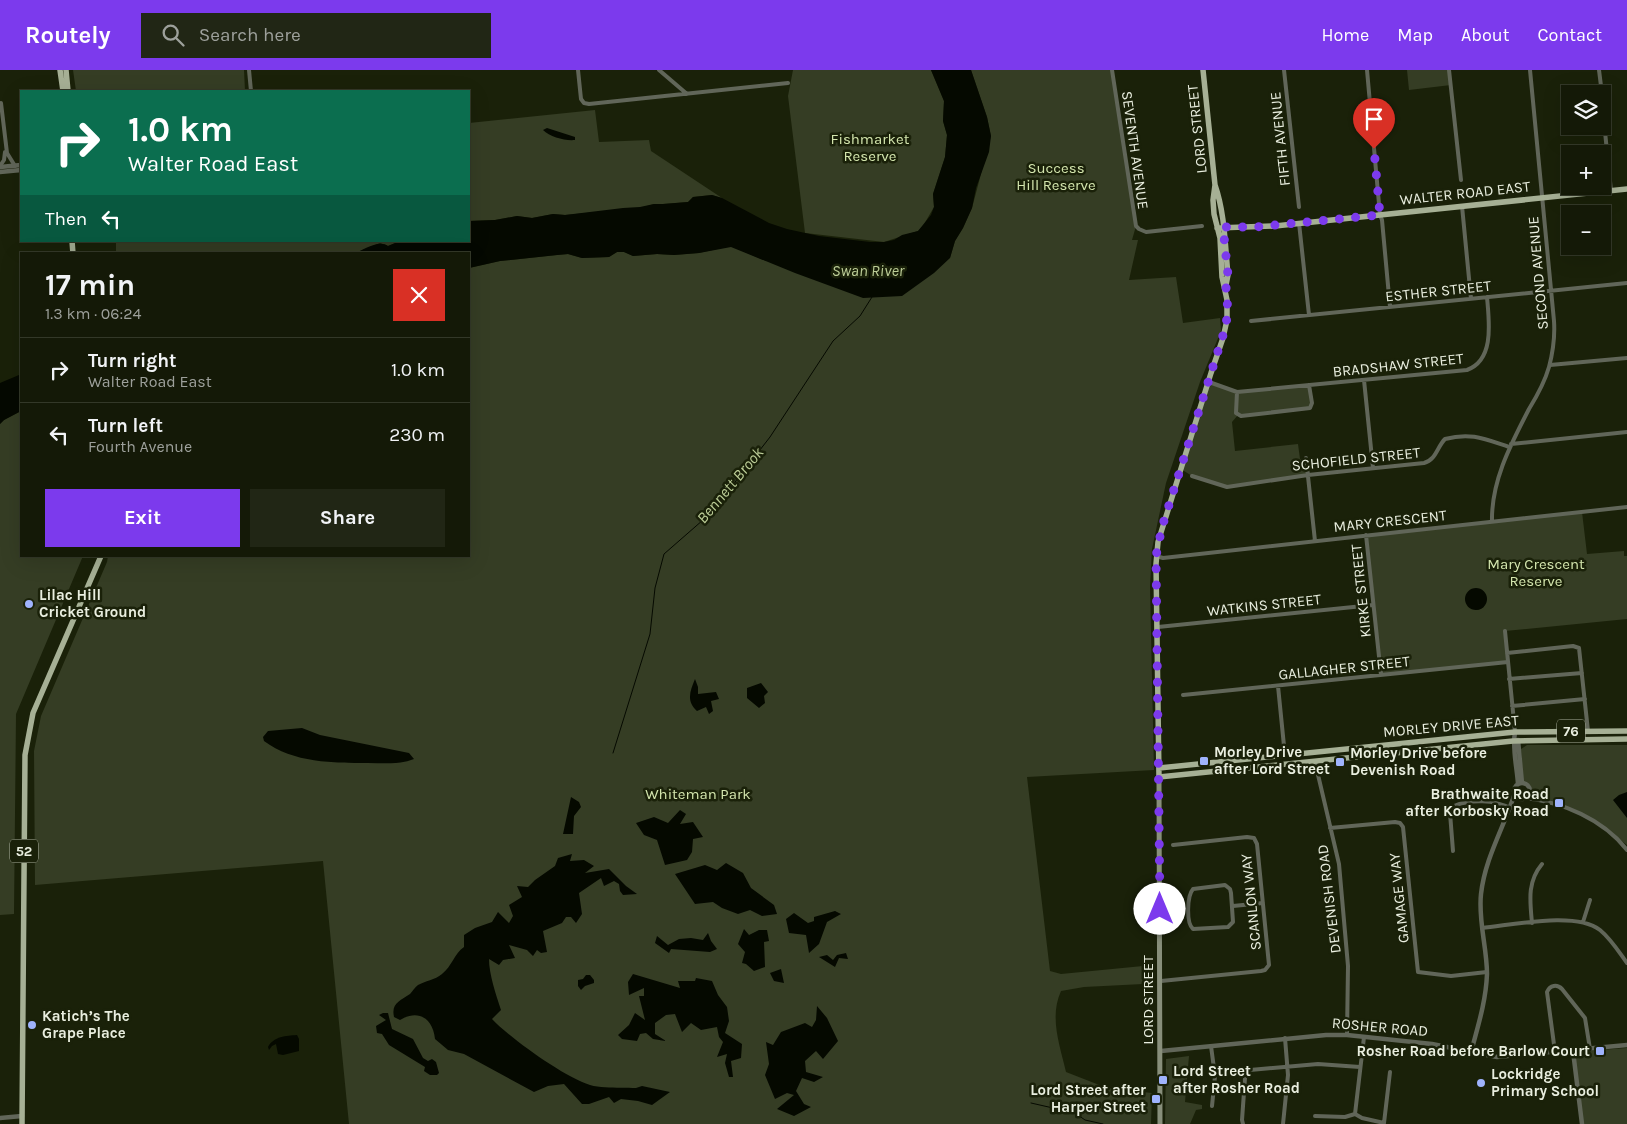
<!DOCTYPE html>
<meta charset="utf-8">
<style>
:root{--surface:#141907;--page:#212615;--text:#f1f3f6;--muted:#9da09b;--line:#333828;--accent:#7c3aed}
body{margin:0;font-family:Karla,sans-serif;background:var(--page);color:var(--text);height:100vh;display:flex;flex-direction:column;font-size:19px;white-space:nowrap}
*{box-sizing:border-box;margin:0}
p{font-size:16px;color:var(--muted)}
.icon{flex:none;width:28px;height:28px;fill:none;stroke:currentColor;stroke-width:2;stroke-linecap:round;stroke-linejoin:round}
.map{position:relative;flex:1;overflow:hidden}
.side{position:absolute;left:20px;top:182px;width:450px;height:305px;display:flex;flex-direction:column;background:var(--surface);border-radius:0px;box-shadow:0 5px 20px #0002,0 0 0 1px var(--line)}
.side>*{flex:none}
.hud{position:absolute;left:20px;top:20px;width:450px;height:152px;border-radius:0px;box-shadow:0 5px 20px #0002,0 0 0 1px var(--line);background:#0b6e4f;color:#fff;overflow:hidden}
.buttons{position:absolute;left:1561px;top:15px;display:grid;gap:10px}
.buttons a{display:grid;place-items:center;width:50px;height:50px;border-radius:0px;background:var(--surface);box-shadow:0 5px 20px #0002,0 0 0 1px var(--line);font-size:25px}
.pin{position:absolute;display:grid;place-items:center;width:42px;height:42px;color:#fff;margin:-51px -21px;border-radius:50% 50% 50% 0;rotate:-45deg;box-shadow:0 0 5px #0007}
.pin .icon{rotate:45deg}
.me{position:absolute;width:55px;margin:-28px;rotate:0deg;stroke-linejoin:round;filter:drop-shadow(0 0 4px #0008)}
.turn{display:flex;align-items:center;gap:18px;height:105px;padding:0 25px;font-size:22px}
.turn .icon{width:65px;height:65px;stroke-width:2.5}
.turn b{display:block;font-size:35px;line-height:42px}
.then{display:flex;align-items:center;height:48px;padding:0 25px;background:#0003;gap:10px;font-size:19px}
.round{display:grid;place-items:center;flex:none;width:52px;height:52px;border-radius:0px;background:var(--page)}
.overview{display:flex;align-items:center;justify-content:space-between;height:85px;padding:0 25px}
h1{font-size:30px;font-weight:700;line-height:38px}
.action{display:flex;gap:10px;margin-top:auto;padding:10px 25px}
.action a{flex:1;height:58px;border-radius:0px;background:var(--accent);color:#fff;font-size:20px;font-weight:700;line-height:58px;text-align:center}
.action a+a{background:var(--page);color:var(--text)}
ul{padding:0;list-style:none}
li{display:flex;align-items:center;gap:15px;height:65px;padding:0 25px;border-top:1px solid var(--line)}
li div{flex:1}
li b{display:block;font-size:19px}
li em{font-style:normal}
header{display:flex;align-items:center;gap:30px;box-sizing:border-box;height:70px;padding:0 25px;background:var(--accent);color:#fff}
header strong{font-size:24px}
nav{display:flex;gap:28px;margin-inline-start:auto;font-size:18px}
.search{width:350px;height:45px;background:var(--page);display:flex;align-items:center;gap:12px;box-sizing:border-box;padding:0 18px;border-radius:0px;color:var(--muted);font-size:19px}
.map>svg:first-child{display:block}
</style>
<header>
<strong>Routely</strong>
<div class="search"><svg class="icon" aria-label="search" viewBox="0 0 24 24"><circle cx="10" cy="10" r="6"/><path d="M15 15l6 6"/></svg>Search here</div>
<nav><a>Home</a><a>Map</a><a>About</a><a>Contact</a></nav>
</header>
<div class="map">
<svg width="1627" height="1054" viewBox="0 0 1627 1054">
<rect width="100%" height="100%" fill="#1a2109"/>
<path fill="#353d24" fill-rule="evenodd" d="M73,0H244L245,21H76Z
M793,0H931L944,31L943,51L947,65L945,87L933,124L934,137L923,156L918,161L884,172L805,163L788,26Z
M971,0H1112L1136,156L1132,170H1138L1129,210L1176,207L1183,253L1220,248L1221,261L1200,312L1166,413L1152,479L1150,516L1154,700L1027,707L1050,901L1061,904L1143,896V914L1084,917L1061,921C1049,947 1060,976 1066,1002L1107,1018L1152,1023L1151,1054H349L323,791L35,815L34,681L41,646L107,492L108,486H469V198L500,191L557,185L568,184L582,188L609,187L617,182H624L633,186L657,184L674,185L699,183L731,176L766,191L950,188L955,171L963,158L972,138L991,66L987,47Z
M1407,0H1449L1451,15L1409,20Z
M595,40L599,72L649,70L651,81L722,128L712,125L693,127L688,132L663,134H654L640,138L565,145L553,144L532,148L517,146L495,150L469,151V53Z
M116,171H400L388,176L380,173L353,184H116Z
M1209,312L1237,322L1309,315L1311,337L1238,345L1232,352L1235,381L1298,374L1300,389L1306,388L1308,405L1227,417L1192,406L1181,399Z
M21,341V486H83L16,644L14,844L0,845V354L4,350Z
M1582,442L1587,484L1624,481V486H1627V549L1505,561L1508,592L1381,605L1366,465ZM1468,523L1484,537L1478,540L1468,537L1466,530Z
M1527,675H1627V775L1586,745L1534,724L1523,711L1521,679Z
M1627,978V1054H1582L1573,982Z
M1189,986L1185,1032L1202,1035V1039L1196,1040L1190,1054H1165L1166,989Z"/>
<path fill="#050900" d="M931,0H971L987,47L991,66L989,82L976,118L972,138L963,158L955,171L950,188L934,203L902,226L863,228L795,203L731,177L699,183L674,185L657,184L633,186L624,182H617L609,187L582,188L568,184L557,185L500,191L469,198V184H353C363,180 379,169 388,176L400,171H469V151L495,150L517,146L532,148L553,144L565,145L623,138L640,137L654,134H663L688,132L693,127L712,125L722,128L769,153L787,159L819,166L870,172H884L894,170L902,165L918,161L931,145L934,137L933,124L945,87L947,65L943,51L944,31Z
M547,58L575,67V70C565,71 550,67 543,60Z
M19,305L21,306V341L4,350L0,354V313Z
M1465 529a11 11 0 1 1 22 0a11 11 0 1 1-22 0Z
M695,609L698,617V624L716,622L719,629L711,631L713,641L709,644L706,637L697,641C686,631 690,621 695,609Z
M761,613L768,622L764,626L765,633L759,638L747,628V618Z
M302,658L320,665L409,683L414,689C399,695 384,693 368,693C334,693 293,693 264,671L263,667L268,661Z
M1627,722V748L1613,730L1619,725Z
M571,727L579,732L581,737L574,746L573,764H563Z
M680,740L686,744L680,754L693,752L703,767L693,769L692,782L687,790L665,795L657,770L644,765L636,753L654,747L668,753Z
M572,784L570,791L584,790L594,796L585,803L609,799L626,816L637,824L623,825L620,821L619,814L614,811L604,816L601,808L579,823L582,844L576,853L571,847H566L562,853L543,861L547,882L541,883L537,880L533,886L527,880L509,875L515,888L503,890L499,895L489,889C489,904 496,925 501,940L492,949C511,969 564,1007 590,1015C604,1019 622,1017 636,1018L642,1016L670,1022L652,1035L638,1031L621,1029L614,1033L609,1027L589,1034H582L564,1014L548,1016L534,1022L464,984L448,980L435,969C433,948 418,939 400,950L394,947C391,933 400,931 410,924C412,922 415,917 418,915C425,911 435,910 442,904C452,896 454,884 464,877V865L475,858L492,852L498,842L509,853L513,846L509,835L522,827L517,816L528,817L535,810L555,796L558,788Z
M726,793L743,803L751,818L774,835L777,844L762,846L750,840L738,844L722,838L713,832L695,834L675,804L705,795L717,800Z
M835,841L841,844L827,852L819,874L809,883L806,865L789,863L786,849L794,843L808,853L814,851V847Z
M744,859L749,865L759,860H767L769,871L764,872L765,897L754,901L746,894L742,893L745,882L738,874Z
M708,863L711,871L717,879L710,882L671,879L669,883L655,873L657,866L668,875L679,869L691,868L703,870Z
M846,883L848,889L839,888L835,897L819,887L827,885L833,890L837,885Z
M781,899L784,913L774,911L770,903Z
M633,904L680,918L678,911H695L696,908L712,911L718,925L727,937L729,951L725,963L742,974L741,988L731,991L733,1007H729L725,993L727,984L717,987L723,972L719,967L717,957L701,960L691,953L682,962L675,944L666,945L655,953V964L666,971L653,969L646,963L640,964L637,971L622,969L618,965L629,955L635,943L645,950L639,926H644V918L629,925L628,912Z
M586,905H590L594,910V913L585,916L581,920L578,916V910L583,909Z
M817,936L827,948L838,971L823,989L816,981L805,991L806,1002L823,1007L814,1012L802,1008L796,1021L804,1034L811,1037L794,1046L777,1039L794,1025L787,1023L775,1029L765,1005L769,994L766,972L773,975L781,962L805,953L812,957L816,950Z
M383,943H388L392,959L413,969L423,988L428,991L432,989L436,992L439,1003L437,1005H430L424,1001L425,997L389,975L382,964L377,963L376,956L386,950L379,945Z
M297,965L299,969V981L283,985L278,984L276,974L272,976L269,980L268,977C274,966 286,966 297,965Z"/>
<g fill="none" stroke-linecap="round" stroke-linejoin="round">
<path stroke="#050900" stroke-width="1" d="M613,683L650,564L655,518L664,484L711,443L770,367L833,271L860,246L872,227
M1031,1033L1075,1043L1085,1050L1103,1054"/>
<path stroke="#616659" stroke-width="4" d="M249,0L251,21
M578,0L581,29L584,33L589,34L788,13
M659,0L687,24
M1112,0L1136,156L1139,159L1146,162L1202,156
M1284,0L1299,137
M1367,0L1380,145L1382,150L1390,237
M1449,0L1461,110
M1599,0L1602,24
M1602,32L1611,121
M1,33L7,83L15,96
M0,96L4,90L5,82
M1462,136L1471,229
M1299,153L1309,245
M1251,251L1627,213
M1550,295L1627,288
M1364,310L1373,398
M1209,312L1237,322L1467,300C1495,290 1489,251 1487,227
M1237,322L1236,343L1241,346L1310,338L1312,333L1309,315
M1511,374L1627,362
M1306,388L1315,471
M1192,406L1227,417L1308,405L1424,393C1436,390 1437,377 1445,369C1471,362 1485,369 1509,377
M1492,452C1491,411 1511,374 1529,339C1537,326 1545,311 1549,297C1553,282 1555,266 1554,251L1530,0
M1366,465L1381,605
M1156,486L1163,488L1627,437
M1158,557L1373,535
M1505,561L1515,662
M1507,583L1573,576L1579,578L1588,661
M1509,609L1582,603
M1278,616L1285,686
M1183,625L1508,592
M1512,636L1585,629
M1315,692L1339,794L1348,896L1347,965
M1530,723L1537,729
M1525,728C1562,732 1603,749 1627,780
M1330,758L1395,752L1400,753L1403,757L1418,902L1451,906L1487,902
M1453,781L1450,743L1454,736C1470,729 1495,730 1510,738
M1225,815L1230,819L1231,823L1233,852L1228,857L1193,859C1186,853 1187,826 1193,819Z
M1233,836L1263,833
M1583,852L1590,830
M1532,853C1530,831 1527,812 1542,794
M1482,858C1513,855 1576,841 1600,860C1611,869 1619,882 1627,893
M1161,911L1261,901L1265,900L1269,895L1257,774L1254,768L1247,767L1173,775
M1211,976L1215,1006L1212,1036
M1555,982L1547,922C1550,915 1557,914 1562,919L1585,948L1590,979
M1355,1044L1362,1048L1384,1053L1390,1002
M1355,1044L1364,967
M1315,1046L1345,1047L1355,1044
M1243,1054L1242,1050L1245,1008L1246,1003L1250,1000L1318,994L1360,997
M1283,1054L1288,1005L1285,968"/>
<path stroke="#616659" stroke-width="4.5" d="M0,97L21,95
M0,102L21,100
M1515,662C1512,679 1517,697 1518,714
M1518,670L1522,713
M1514 721a8 8 0 1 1 16 0a8 8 0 1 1-16 0Z
M1161,981L1326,965H1347L1432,974L1497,987L1627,975
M1573,981L1582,1054
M1471,982C1478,956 1486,931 1487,904C1487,877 1478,851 1481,824C1485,788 1504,757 1515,723
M0,1048L22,1046"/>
<path stroke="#888f7b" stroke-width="5" d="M1159,707L1160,1054"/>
<path stroke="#a6b095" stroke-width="5.5" d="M60,0L63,21
M66,0L68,21
M1203,0L1215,115C1225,144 1225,175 1228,205L1226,215
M1215,115L1213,130L1214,144L1220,168L1222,207L1227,230V250L1223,268L1211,303L1158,472L1156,494L1159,707L1513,671L1627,669
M1217,158L1275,156L1627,119
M72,171L73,184
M1159,698L1515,662L1627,661
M22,1054L25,685L33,643L101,486"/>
</g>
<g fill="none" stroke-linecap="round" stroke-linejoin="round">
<path stroke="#7c3aed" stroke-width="9" stroke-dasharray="0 16.2" d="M1160,839L1156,486L1162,457L1225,259L1228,242L1226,217L1228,205L1223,157H1255L1380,145L1374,79"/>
</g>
<g fill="#9fb3fd" stroke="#1a2109" stroke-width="2">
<circle cx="29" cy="534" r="5"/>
<rect x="1199" y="686" width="10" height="10" rx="2.5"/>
<rect x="1335" y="687" width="10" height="10" rx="2.5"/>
<rect x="1554" y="728" width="10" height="10" rx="2.5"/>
<circle cx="32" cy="955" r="5"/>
<rect x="1595" y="976" width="10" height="10" rx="2.5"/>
<rect x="1158" y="1005" width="10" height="10" rx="2.5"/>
<circle cx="1481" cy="1013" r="5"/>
<rect x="1151" y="1024" width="10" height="10" rx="2.5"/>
</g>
<g text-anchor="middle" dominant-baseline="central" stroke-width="5" stroke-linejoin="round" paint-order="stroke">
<g fill="#1a2109" stroke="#abb09f" stroke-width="1">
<rect x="1557" y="649.5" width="28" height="23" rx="4"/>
<rect x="10" y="769.5" width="28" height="23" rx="4"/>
</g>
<g font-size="14" font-weight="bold" fill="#e9eedf">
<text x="1571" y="661">76</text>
<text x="24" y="781">52</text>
</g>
<g font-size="15" fill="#e9eedf" stroke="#1a2109">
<text transform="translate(1197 59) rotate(-96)">LORD STREET</text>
<text transform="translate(1280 69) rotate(-96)">FIFTH AVENUE</text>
<text transform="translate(1135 80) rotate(82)">SEVENTH AVENUE</text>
<text transform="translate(1465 123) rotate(-6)">WALTER ROAD EAST</text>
<text transform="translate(1538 203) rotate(-95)">SECOND AVENUE</text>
<text transform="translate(1438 221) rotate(-6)">ESTHER STREET</text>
<text transform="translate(1398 295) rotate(-6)">BRADSHAW STREET</text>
<text transform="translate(1356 389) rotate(-6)">SCHOFIELD STREET</text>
<text transform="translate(1390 451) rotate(-6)">MARY CRESCENT</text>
<text transform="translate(1361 521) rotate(-96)">KIRKE STREET</text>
<text transform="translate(1264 535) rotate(-6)">WATKINS STREET</text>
<text transform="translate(1344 598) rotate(-6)">GALLAGHER STREET</text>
<text transform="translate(1451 656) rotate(-5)">MORLEY DRIVE EAST</text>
<text transform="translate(1399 828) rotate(-96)">GAMAGE WAY</text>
<text transform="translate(1329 829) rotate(-97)">DEVENISH ROAD</text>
<text transform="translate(1251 832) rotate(-96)">SCANLON WAY</text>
<text transform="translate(1148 930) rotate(-90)">LORD STREET</text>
<text transform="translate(1380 957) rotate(5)">ROSHER ROAD</text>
</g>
<g font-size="15" fill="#d4e6ae" stroke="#1a2109">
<text x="870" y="69">Fishmarket<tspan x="870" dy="17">Reserve</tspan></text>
<text x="1056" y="98">Success<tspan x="1056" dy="17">Hill Reserve</tspan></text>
<text x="1536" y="494">Mary Crescent<tspan x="1536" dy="17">Reserve</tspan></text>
<text x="698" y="724">Whiteman Park</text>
</g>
<g font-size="15" font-weight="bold" fill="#e9eedf" stroke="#1a2109" text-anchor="start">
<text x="39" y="525">Lilac Hill<tspan x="39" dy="17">Cricket Ground</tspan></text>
<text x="1214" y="682">Morley Drive<tspan x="1214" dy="17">after Lord Street</tspan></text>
<text x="1350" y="683">Morley Drive before<tspan x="1350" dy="17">Devenish Road</tspan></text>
<text x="1549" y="724" text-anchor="end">Brathwaite Road<tspan x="1549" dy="17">after Korbosky Road</tspan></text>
<text x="42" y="946">Katich’s The<tspan x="42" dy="17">Grape Place</tspan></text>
<text x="1590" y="981" text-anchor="end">Rosher Road before Barlow Court</text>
<text x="1173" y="1001">Lord Street<tspan x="1173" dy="17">after Rosher Road</tspan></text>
<text x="1491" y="1004">Lockridge<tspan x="1491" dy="17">Primary School</tspan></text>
<text x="1146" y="1020" text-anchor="end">Lord Street after<tspan x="1146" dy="17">Harper Street</tspan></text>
</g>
<g font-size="16" font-style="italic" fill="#bccd97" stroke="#1a2109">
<text x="868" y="200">Swan River</text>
<text transform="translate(730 415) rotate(-50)">Bennett Brook</text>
</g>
</g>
</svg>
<div class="buttons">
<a><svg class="icon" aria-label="layers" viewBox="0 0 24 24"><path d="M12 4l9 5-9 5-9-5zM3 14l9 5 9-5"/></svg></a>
<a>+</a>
<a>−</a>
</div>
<div class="pin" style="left:1374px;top:79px;background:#d93025"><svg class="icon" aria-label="arrive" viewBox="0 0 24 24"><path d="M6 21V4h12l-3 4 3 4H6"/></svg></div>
<svg class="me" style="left:1160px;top:839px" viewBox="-20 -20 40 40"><circle r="19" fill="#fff"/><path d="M0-13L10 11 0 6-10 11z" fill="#7c3aed"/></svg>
<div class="hud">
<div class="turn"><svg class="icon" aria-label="right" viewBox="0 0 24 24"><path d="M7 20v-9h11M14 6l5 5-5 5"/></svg><div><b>1.0 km</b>Walter Road East</div></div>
<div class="then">Then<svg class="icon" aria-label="left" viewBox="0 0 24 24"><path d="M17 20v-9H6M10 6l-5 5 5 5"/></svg></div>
</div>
<section class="side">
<div class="overview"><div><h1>17 min</h1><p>1.3 km · 06:24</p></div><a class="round" style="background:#d93025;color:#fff"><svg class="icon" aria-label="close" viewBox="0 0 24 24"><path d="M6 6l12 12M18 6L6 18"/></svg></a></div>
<ul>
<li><svg class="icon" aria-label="right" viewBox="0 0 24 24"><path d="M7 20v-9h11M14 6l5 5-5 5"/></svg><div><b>Turn right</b><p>Walter Road East</p></div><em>1.0 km</em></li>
<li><svg class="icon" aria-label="left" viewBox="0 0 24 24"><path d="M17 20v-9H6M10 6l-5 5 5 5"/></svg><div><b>Turn left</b><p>Fourth Avenue</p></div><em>230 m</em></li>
</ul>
<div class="action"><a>Exit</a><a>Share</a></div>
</section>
</div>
